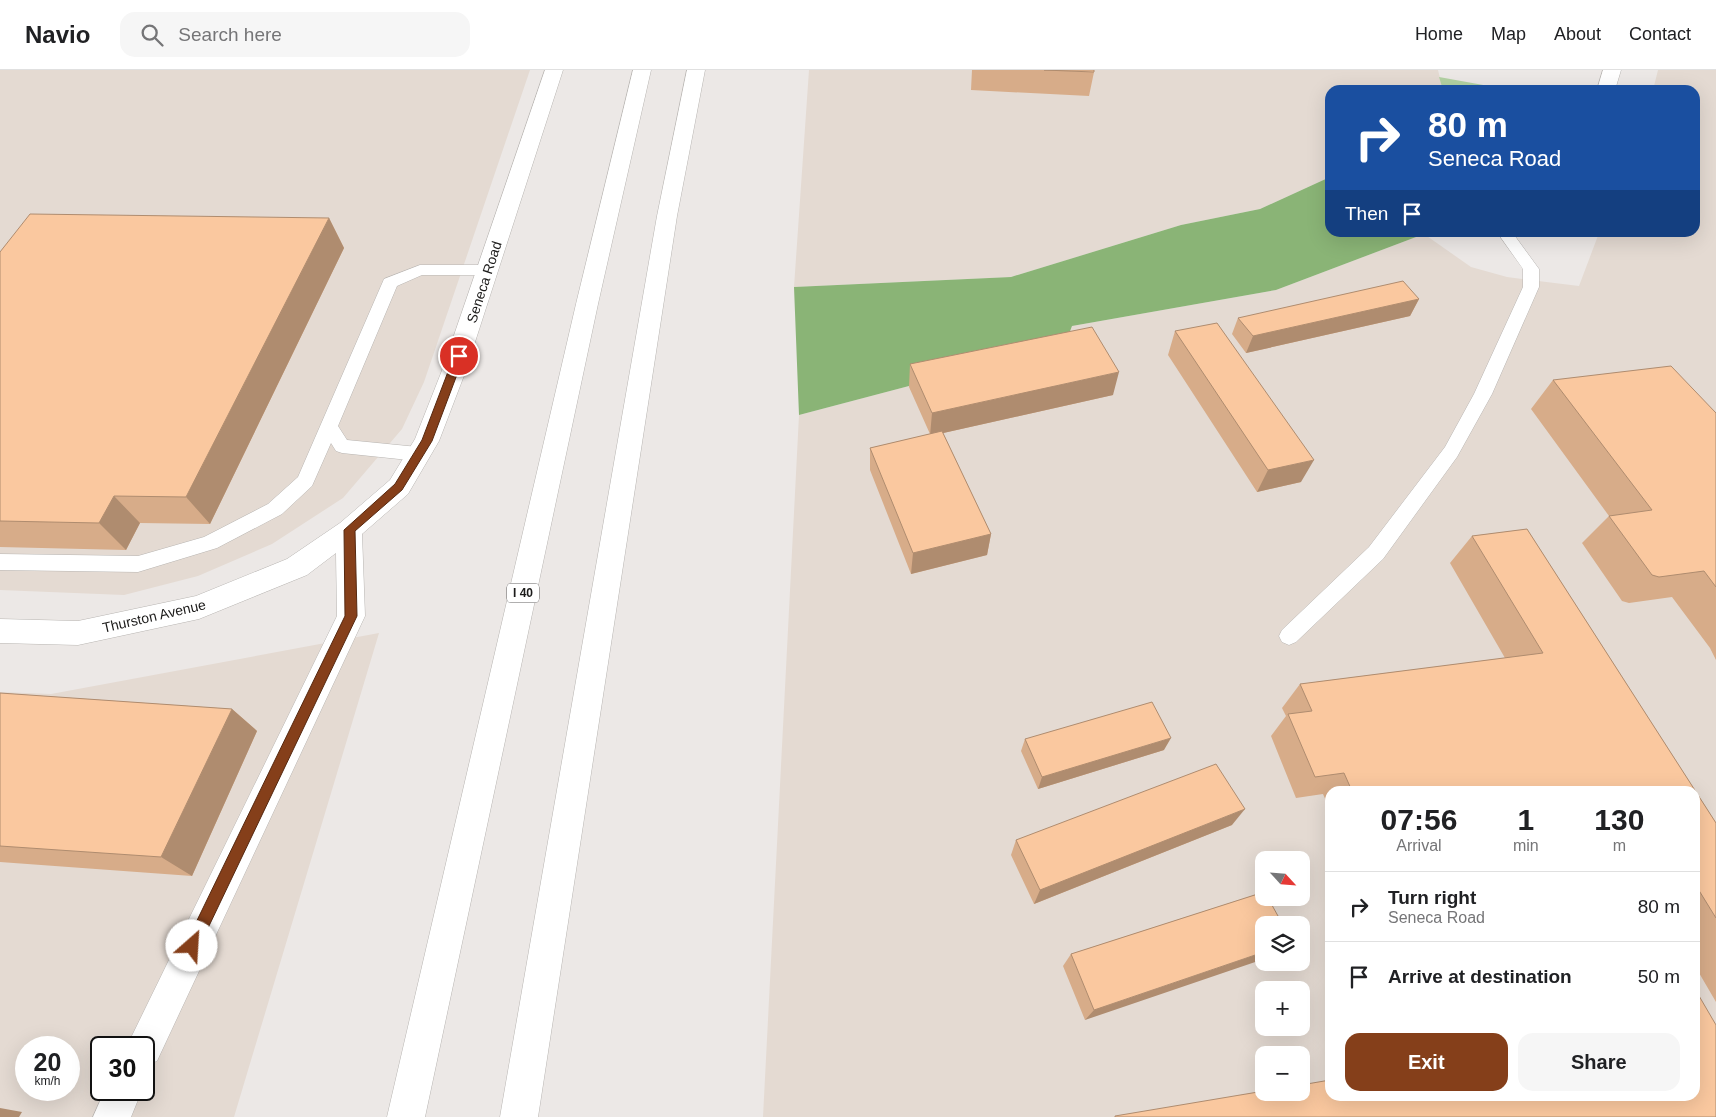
<!DOCTYPE html>
<meta charset="utf-8">
<style>
:root{--surface:#fff;--page:#f6f6f6;--text:#202124;--muted:#757577;--line:#e0e0e0;--accent:#853f1a}
body{margin:0;font-family:Helvetica,sans-serif;background:var(--page);color:var(--text);height:100vh;display:flex;flex-direction:column;font-size:19px;white-space:nowrap}
*{box-sizing:border-box;margin:0}
p{font-size:16px;color:var(--muted)}
.icon{flex:none;width:28px;height:28px;fill:none;stroke:currentColor;stroke-width:2;stroke-linecap:round;stroke-linejoin:round}
.map{position:relative;flex:1;overflow:hidden}
.details{position:absolute;left:1325px;top:716px;width:375px;height:315px;display:flex;flex-direction:column;background:var(--surface);border-radius:15px;box-shadow:0 5px 20px #0002}
.details>*{flex:none}
.banner{position:absolute;left:1325px;top:15px;width:375px;height:152px;border-radius:15px;box-shadow:0 5px 20px #0002;background:#1a4fa0;color:#fff;overflow:hidden}
.needle{width:32px;rotate:116deg}
.controls{position:absolute;left:1255px;top:781px;display:grid;gap:10px}
.controls a{display:grid;place-items:center;width:55px;height:55px;border-radius:10px;background:var(--surface);box-shadow:0 5px 20px #0002;font-size:25px}
.speed{position:absolute;left:15px;top:966px;display:flex;gap:10px;font-size:25px;font-weight:700;text-align:center}
.speed>*{display:grid;place-content:center;width:65px;height:65px;border-radius:50%;background:var(--surface);box-shadow:0 5px 20px #0002;line-height:1}
.speed small{font-size:12px;font-weight:400}
.speed .limit{border:2px solid #111;border-radius:8px;background:#fff;color:#111}
.pin{position:absolute;display:grid;place-items:center;width:42px;height:42px;color:#fff;margin:-21px;border:2px solid #fff;border-radius:50%;box-shadow:0 1px 5px #0007}
.me{position:absolute;width:55px;margin:-28px;rotate:26deg;stroke-linejoin:round;filter:drop-shadow(0 0 4px #0008)}
.turn{display:flex;align-items:center;gap:18px;height:105px;padding:0 20px;font-size:22px}
.turn .icon{width:65px;height:65px;stroke-width:2.5}
.turn b{display:block;font-size:35px;line-height:42px}
.then{display:flex;align-items:center;height:48px;padding:0 20px;background:#0003;gap:10px;font-size:19px}
.eta{display:flex;justify-content:space-evenly;align-items:center;height:85px;text-align:center}
.eta b{font-size:30px;font-weight:700;line-height:35px}
.button{display:flex;gap:10px;margin-top:auto;padding:10px 20px}
.button a{flex:1;height:58px;border-radius:15px;background:var(--accent);color:#fff;font-size:20px;font-weight:700;line-height:58px;text-align:center}
.button a+a{background:var(--page);color:var(--text)}
ul{padding:0;list-style:none}
li{display:flex;align-items:center;gap:15px;height:70px;padding:0 20px;border-top:1px solid var(--line)}
li div{flex:1}
li b{display:block;font-size:19px}
li em{font-style:normal}
header{display:flex;align-items:center;gap:30px;box-sizing:border-box;height:70px;padding:0 25px;background:var(--surface);border-bottom:1px solid var(--line)}
header strong{font-size:24px}
nav{display:flex;gap:28px;margin-inline-start:auto;font-size:18px}
.search{width:350px;height:45px;background:var(--page);display:flex;align-items:center;gap:12px;box-sizing:border-box;padding:0 18px;border-radius:15px;color:var(--muted);font-size:19px}
.map>svg:first-child{display:block}
</style>
<header>
<strong>Navio</strong>
<div class="search"><svg class="icon" aria-label="search" viewBox="0 0 24 24"><circle cx="10" cy="10" r="6"/><path d="M15 15l6 6"/></svg>Search here</div>
<nav><a>Home</a><a>Map</a><a>About</a><a>Contact</a></nav>
</header>
<div class="map">
<svg width="1716" height="1047" viewBox="0 0 1716 1047">
<rect width="100%" height="100%" fill="#ece8e6"/>
<path fill="#e4dad2" fill-rule="evenodd" d="M0,0H530L424,312L402,359L343,428L272,474L198,506L124,525L0,520Z
M809,0H1438L1443,20H1330V107L1260,139L1181,155L1011,207L794,217Z
M1658,0H1716V1047H763L799,345L1065,275L1072,256L1276,220L1424,164L1471,197L1507,207L1579,216L1599,163L1695,162V20H1653ZM1330,721H1695V1026H1330ZM1264,790H1301V828H1264ZM1264,855H1301V892H1264ZM1264,920H1301V958H1264ZM1264,985H1301V1022H1264Z
M379,563L234,1047H0V622L51,624ZM26,978H69V1020H26ZM101,978H144V1020H101Z"/>
<path fill="#b2d2a3" d="M1439,7L1511,20H1443Z"/>
<path fill="#8ab476" d="M1330,107V162L1424,163V164L1276,220L1072,256L1065,275L799,345L794,217L1011,207L1181,155L1260,139Z"/>
<g fill="none" stroke-linecap="round" stroke-linejoin="round">
<defs>
<path id="service" d="M1497,162H1512L1539,199V217L1492,324L1457,387L1383,489L1296,572L1289,575L1282,572L1279,566L1282,560L1369,477L1445,377L1474,324L1523,217V199Z
M420,195H488L494,196L496,200L494,204L488,205H422L397,216L338,356L347,370L418,377L424,379L427,384L424,389L418,391L342,383L336,381L331,373L312,416L282,444L217,478L138,502L0,500V484L138,486L204,467L268,434L298,407L384,209Z"/>
<path id="minor" d="M545,0H563L465,303L439,371L408,424L362,464L365,546L157,991L144,996V978H126L337,546L336,483L307,505L199,549L78,575L0,573V549L78,551L196,526L287,489L340,453L390,410L415,369L441,303Z
M1603,0H1621L1615,20H1597Z
M105,1020H142L131,1047H93Z"/>
<path id="motorway" d="M633,0H651L598,234L425,1047H387L576,234Z
M687,0H705L677,146L538,1047H500L657,146Z"/>
</defs>
<use href="#service" stroke="#b8b5b2" stroke-width="1"/>
<use href="#minor" stroke="#b8b5b2" stroke-width="1"/>
<use href="#motorway" stroke="#b8b5b2" stroke-width="1"/>
<use href="#service" fill="#fff" fill-rule="evenodd"/>
<use href="#minor" fill="#fff" fill-rule="evenodd"/>
<use href="#motorway" fill="#fff" fill-rule="evenodd"/>
</g>
<path fill="#d7ac89" d="M972,0H1094V2L1089,26L971,20Z
M329,148L344,178L210,454L140,453L126,480L0,477V182Z
M1419,229L1410,246L1246,283L1232,264L1238,248Z
M1175,261L1301,412L1257,422L1168,285Z
M910,294L1113,325L943,363L991,464L987,485L911,504L870,400V378L930,364L909,317Z
M1553,310L1716,343V590L1710,578L1672,527L1629,533L1622,531L1582,473L1609,446L1531,339Z
M1527,459L1716,753V932L1695,896V721H1330V740L1323,724L1296,728L1271,666L1286,646L1282,638L1300,614L1505,588L1450,493L1472,466Z
M0,623L232,639L257,661L192,806L0,792Z
M1025,669L1164,680L1038,719L1021,681Z
M1232,755L1034,834L1011,785L1016,770Z
M1264,822L1085,950L1063,896L1071,884Z"/>
<path fill="#af8c6f" d="M329,148L344,178L210,454L186,427Z
M1419,229L1410,246L1246,283L1253,266Z
M1119,302L1113,325L930,366L932,343Z
M1314,390L1301,412L1257,422L1268,400Z
M114,426L140,453L126,480L99,453Z
M991,464L987,485L911,504L913,483Z
M232,639L257,661L192,806L161,787Z
M1171,668L1164,680L1038,719L1042,707Z
M1245,739L1232,755L1034,834L1040,820Z
M1264,882V889L1085,950L1094,940Z
M0,1038L22,1042L19,1047H0Z"/>
<path fill="#fac89f" stroke="#af8c6f" d="M1044,0H1094V2Z
M30,144L329,148L186,427L114,426L99,453L0,451V182Z
M1403,211L1419,229L1253,266L1238,248Z
M1217,253L1314,390L1268,400L1175,261Z
M1092,257L1119,302L932,343L910,294Z
M1671,296L1716,343V517L1704,501L1659,507L1652,505L1609,446L1652,440L1553,310Z
M942,361L991,464L913,483L870,378Z
M1527,459L1716,753V848L1695,814V721H1352L1344,703L1315,707L1288,644L1312,641L1300,614L1543,583L1472,466Z
M0,623L232,639L161,787L0,776Z
M1152,632L1171,668L1042,707L1025,669Z
M1216,694L1245,739L1040,820L1016,770Z
M1264,822V828H1268L1283,855H1264V882L1094,940L1071,884Z
M1695,919L1716,955V1047H1115V1046L1264,1021V1022H1301V1015L1330,1010V1026H1695Z"/>
<path fill="#853f1a" stroke="#562911" d="M459,283L464,286L432,371L402,420L355,461L357,546L197,881L192,883L187,881L185,876L187,871L345,546L344,460L395,414L422,370L454,286Z"/>
<g text-anchor="middle" dominant-baseline="central" stroke-width="4" stroke-linejoin="round" paint-order="stroke">
<rect fill="#fff" stroke="#605f5f" stroke-width="1" x="507" y="513.5" width="32" height="19" rx="4"/>
<g font-size="12" font-weight="bold" fill="#1c1b1a">
<text x="523" y="523">I 40</text>
</g>
<g font-size="14" fill="#1c1b1a" stroke="#fff">
<text transform="translate(484 212) rotate(-72)">Seneca Road</text>
<text transform="translate(154 546) rotate(-13)">Thurston Avenue</text>
</g>
</g>
</svg>
<div class="controls">
<a><svg class="needle" viewBox="-14 -14 28 28"><path d="M0-13l5 13h-10z" fill="#e53935"/><path d="M0 13l5-13h-10z" fill="#757577"/></svg></a>
<a><svg class="icon" aria-label="layers" viewBox="0 0 24 24"><path d="M12 4l9 5-9 5-9-5zM3 14l9 5 9-5"/></svg></a>
<a>+</a>
<a>−</a>
</div>
<div class="speed"><div>20<small>km/h</small></div><div class="limit">30</div></div>
<div class="pin" style="left:459px;top:286px;background:#d93025"><svg class="icon" aria-label="arrive" viewBox="0 0 24 24"><path d="M6 21V4h12l-3 4 3 4H6"/></svg></div>
<svg class="me" style="left:192px;top:876px" viewBox="-20 -20 40 40"><circle r="19" fill="#fff"/><path d="M0-13L10 11 0 6-10 11z" fill="#853f1a"/></svg>
<div class="banner">
<div class="turn"><svg class="icon" aria-label="right" viewBox="0 0 24 24"><path d="M7 20v-9h11M14 6l5 5-5 5"/></svg><div><b>80 m</b>Seneca Road</div></div>
<div class="then">Then<svg class="icon" aria-label="arrive" viewBox="0 0 24 24"><path d="M6 21V4h12l-3 4 3 4H6"/></svg></div>
</div>
<section class="details">
<div class="eta">
<div><b>07:56</b><p>Arrival</p></div>
<div><b>1</b><p>min</p></div>
<div><b>130</b><p>m</p></div>
</div>
<ul>
<li><svg class="icon" aria-label="right" viewBox="0 0 24 24"><path d="M7 20v-9h11M14 6l5 5-5 5"/></svg><div><b>Turn right</b><p>Seneca Road</p></div><em>80 m</em></li>
<li><svg class="icon" aria-label="arrive" viewBox="0 0 24 24"><path d="M6 21V4h12l-3 4 3 4H6"/></svg><div><b>Arrive at destination</b></div><em>50 m</em></li>
</ul>
<div class="button"><a>Exit</a><a>Share</a></div>
</section>
</div>
